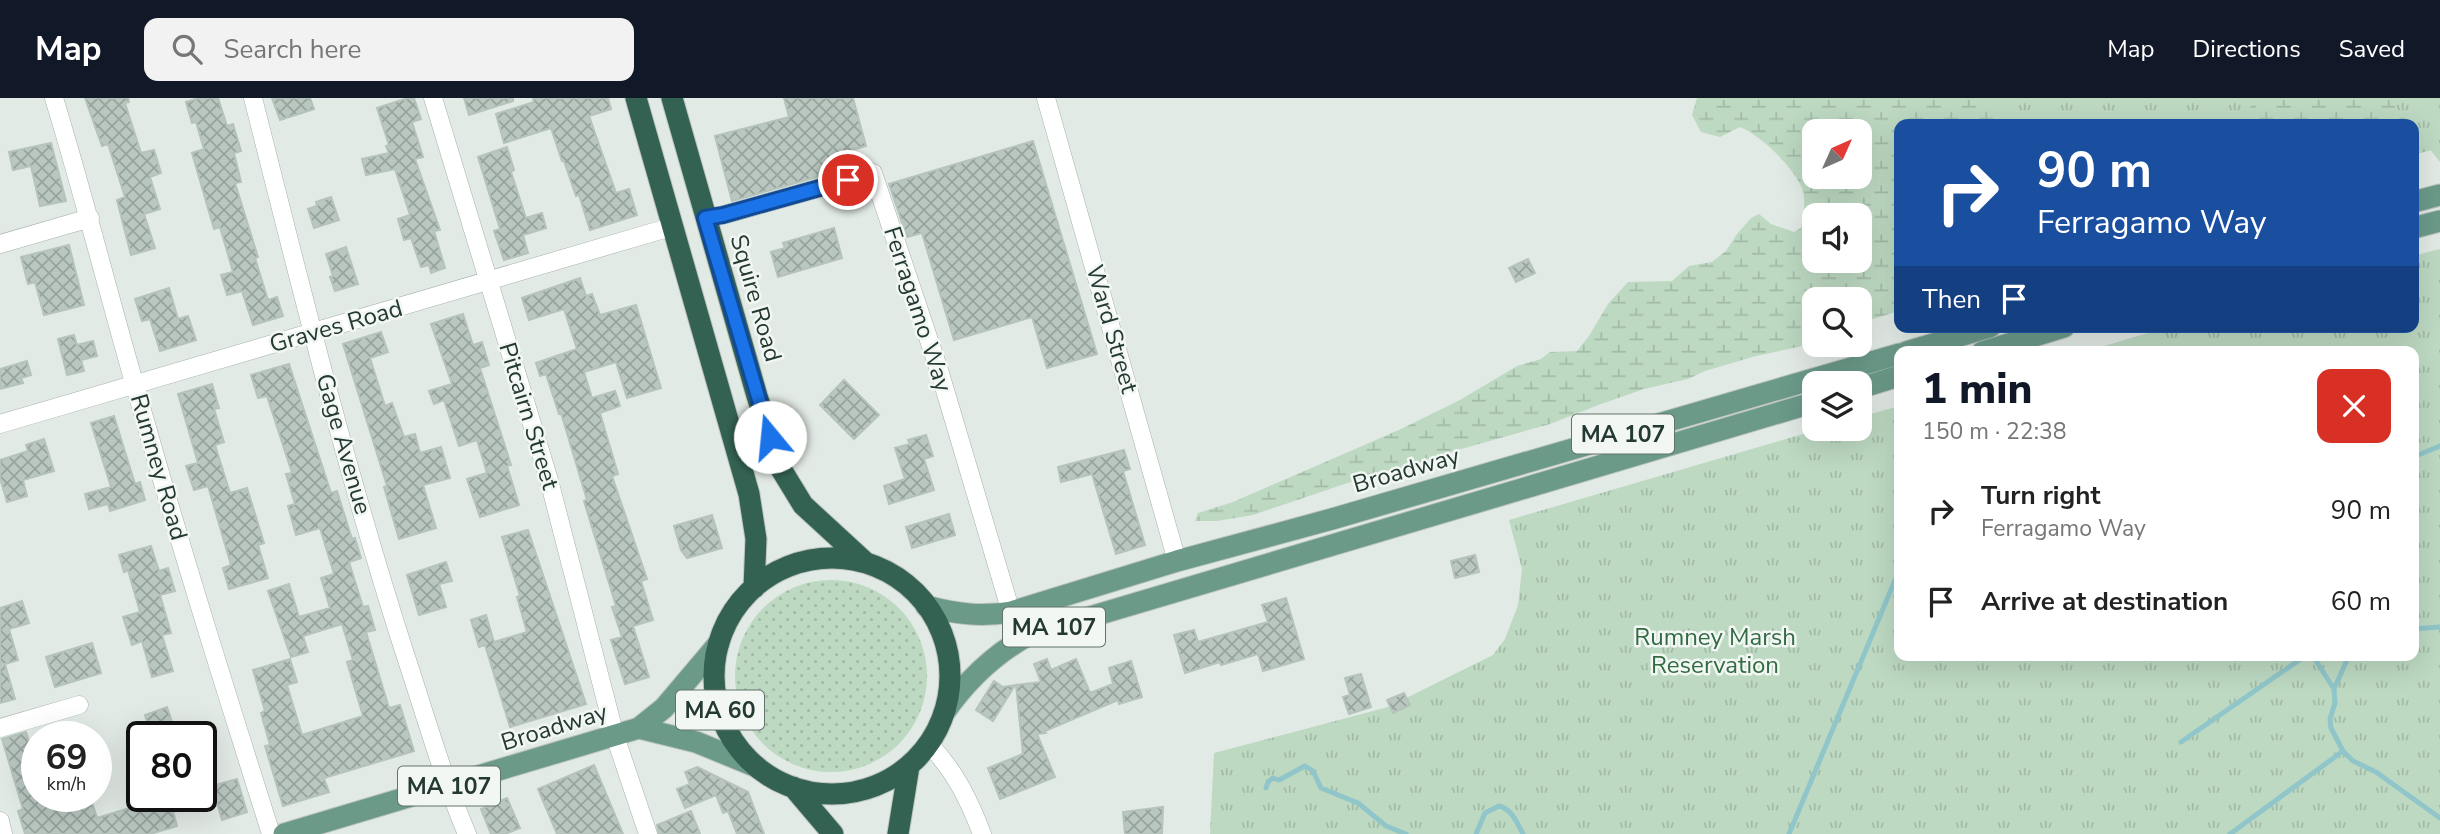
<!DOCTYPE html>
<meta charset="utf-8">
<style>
:root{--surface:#fff;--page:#f2f2f2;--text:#222;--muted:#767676;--accent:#111827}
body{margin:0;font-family:"Nunito Sans",sans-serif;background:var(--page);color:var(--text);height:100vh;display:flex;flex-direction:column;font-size:26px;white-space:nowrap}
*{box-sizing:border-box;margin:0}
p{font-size:23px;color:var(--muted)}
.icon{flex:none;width:38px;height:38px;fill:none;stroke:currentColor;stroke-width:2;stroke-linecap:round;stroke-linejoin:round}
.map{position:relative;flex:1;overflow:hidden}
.drawer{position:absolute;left:1894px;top:248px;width:525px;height:315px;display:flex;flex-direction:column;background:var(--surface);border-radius:14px;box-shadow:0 7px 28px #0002}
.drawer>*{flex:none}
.guide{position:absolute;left:1894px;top:21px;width:525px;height:214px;border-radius:14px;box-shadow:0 7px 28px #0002;background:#1a4fa0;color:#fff;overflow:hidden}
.needle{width:46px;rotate:45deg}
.controls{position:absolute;left:1802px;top:21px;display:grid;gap:14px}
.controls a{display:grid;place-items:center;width:70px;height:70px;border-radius:14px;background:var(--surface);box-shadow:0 7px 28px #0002;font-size:35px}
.speed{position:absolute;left:21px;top:623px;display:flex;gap:14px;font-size:35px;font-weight:700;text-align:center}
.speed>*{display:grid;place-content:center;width:91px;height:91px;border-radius:50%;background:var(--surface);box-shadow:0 7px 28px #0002;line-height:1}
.speed small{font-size:18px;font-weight:400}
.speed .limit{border:4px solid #111;border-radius:10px;background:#fff;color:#111}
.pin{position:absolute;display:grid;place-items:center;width:60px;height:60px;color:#fff;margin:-30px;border:4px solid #fff;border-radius:50%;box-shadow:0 2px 7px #0007}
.me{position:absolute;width:77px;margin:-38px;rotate:343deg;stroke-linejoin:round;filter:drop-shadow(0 0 5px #0008)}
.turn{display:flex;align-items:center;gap:24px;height:147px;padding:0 28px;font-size:32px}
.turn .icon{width:91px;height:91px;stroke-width:2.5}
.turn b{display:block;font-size:49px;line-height:60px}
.then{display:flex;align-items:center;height:66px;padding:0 28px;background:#0003;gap:14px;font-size:26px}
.round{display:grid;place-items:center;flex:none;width:74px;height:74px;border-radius:14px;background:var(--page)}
.overview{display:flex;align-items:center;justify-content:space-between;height:119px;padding:0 28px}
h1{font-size:42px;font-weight:800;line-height:52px;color:var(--accent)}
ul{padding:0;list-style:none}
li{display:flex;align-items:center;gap:21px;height:91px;padding:0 28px}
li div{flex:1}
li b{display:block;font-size:26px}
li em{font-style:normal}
header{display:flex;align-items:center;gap:42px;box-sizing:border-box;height:98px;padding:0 35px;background:var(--accent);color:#fff}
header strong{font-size:33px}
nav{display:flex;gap:38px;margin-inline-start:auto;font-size:24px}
.search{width:490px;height:63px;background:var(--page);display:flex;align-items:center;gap:18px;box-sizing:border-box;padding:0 24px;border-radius:14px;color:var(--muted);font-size:26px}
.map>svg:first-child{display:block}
</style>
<header>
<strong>Map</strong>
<div class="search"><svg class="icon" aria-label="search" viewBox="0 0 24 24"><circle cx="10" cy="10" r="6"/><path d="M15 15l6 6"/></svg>Search here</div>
<nav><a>Map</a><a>Directions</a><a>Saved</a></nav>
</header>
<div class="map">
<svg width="2440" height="736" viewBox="0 0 2440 736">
<defs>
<pattern id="grass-dots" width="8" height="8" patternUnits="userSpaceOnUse" patternTransform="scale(1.75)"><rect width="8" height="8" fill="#bdd9c2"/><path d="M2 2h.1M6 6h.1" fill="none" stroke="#a2bba7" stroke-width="1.8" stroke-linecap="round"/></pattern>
<pattern id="wetland-marsh" width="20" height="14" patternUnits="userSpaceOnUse" patternTransform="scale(1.75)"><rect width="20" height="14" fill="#bdd9c2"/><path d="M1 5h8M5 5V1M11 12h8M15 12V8" fill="none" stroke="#a2bba7"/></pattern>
<pattern id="park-tufts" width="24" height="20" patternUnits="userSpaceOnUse" patternTransform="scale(1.75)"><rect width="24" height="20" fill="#bdd9c2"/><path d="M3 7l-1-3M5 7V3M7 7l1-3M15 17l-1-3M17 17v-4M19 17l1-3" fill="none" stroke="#a2bba7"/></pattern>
<pattern id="building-cross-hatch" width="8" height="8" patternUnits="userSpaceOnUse" patternTransform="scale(1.75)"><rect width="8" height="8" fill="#bac7c1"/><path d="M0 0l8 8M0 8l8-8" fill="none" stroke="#97a39d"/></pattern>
</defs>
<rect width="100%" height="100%" fill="#e2eae5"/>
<path fill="url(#grass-dots)" d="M735 578a96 96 0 1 1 192 0a96 96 0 1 1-192 0Z"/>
<path fill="url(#wetland-marsh)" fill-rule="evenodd" d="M1697,0H2105L2113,26H1899V213L1860,225V201H1815V243L1803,248L1756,258L1705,273L1688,281L1644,291L1601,306L1550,326L1454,353L1384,376L1368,378L1253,417L1217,423H1195L1198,415L1233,404L1401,331L1460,302L1517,268L1541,261L1550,254L1577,253L1589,238L1608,206L1628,184L1672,183L1689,168L1712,164L1726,153L1737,136L1751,120L1759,116L1771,126L1794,134L1801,130C1804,116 1807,99 1800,86C1790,66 1760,37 1740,29L1720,39L1701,34L1692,17ZM1815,33H1860V79H1815ZM1815,117H1860V163H1815Z
M2195,0H2440V50L2413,57V26H2187Z"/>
<path fill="url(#park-tufts)" d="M1987,0H2260L2232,26H1995Z
M2387,0H2440V64L2413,30V26H2410Z
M2440,151V736H1210L1214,655L1388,609L1493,557L1505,541L1518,507L1522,471L1509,422L1820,331H1860V319L1899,308V558H2413V254H2084L2168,229H2413V158Z"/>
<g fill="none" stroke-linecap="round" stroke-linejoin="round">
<path stroke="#90c6c9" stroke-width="5" d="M2413,359L2440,348
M2413,531L2440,529
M2313,558L2334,591
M2351,558L2347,562L2334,591L2335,605L2330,621L2331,630L2343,653L2353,663L2376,674L2440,720
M2181,644L2305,558
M1266,690L1268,684L1273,680L1279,682L1305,668L1313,673L1321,690L1358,705L1386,728L1406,736
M1476,736L1485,715L1499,708C1512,711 1517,725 1523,736
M1789,736L1898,475
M2230,736L2343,653"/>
</g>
<path fill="url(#building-cross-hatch)" stroke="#b5c3bc" stroke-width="2" d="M85,0H128L129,4L125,5L141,55L154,52L161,75L150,79L160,111L144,116L155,150L131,157L117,102L125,99L108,46L102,48Z
M200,0H218L227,28L233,26L241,53L234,55L241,84L235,85L258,159L255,160L268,202L277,199L283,218L253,227L242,193L227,197L221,177L233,174L220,129L214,131L192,55L204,51L196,24L192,25L186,4Z
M272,0H310L314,11L280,22Z
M408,0H414L421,21L412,24L423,59L415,61L440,132L434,133L445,170L431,175L429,167L421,169L411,140L404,142L398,121L410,117L395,71L366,77L362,61L389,55L386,48L389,47L377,10Z
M464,0H513V3L469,17Z
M533,0H608L611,11L589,18L616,95L629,91L637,117L590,132L579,97L576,98L564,63H562L551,30L504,45L496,16L534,4Z
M784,0H853L866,48L852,52L856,68L732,103L715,38L789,19Z
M1033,43L1097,256L1047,270L1032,219L954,242L922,135L907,139L889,86Z
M51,45L66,103L40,108L31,68L13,72L9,54Z
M507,49L514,72L511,74L526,120L542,115L546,130L523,137L528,155L504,162L494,133L500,131L478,59Z
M331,99L339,122L314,130L308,111L317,108L316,104Z
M834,130L842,160L778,179L771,154L785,150L783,145Z
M69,147L84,207L44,217L35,184L28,186L21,159Z
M346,149L358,186L335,193L330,179L333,178L326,156Z
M1528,161L1535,175L1516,184L1509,170Z
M580,180L586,198L592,196L600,217L636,207L661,290L627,300L616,264L584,274L592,300L615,293L620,308L600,315L618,376L612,378L647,481L641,483L653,522L633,528L649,579L625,586L611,542L622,539L612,509L616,508L584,403L587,402L561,315L559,316L546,276L540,278L536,265L577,251L564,211L529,222L522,200Z
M169,190L178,221L188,218L196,242L160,253L150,221L142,223L135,201Z
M463,216L473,247L482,244L489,267L480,270L511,367L507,368L519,407L480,419L467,381L487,375L477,342L459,348L444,302L434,306L429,293L452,286L431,226Z
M381,234L388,254L370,260L385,308L392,305L404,339L415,336L420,355L441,349L450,380L423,387L436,430L399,441L384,389L387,388L343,246Z
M74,237L77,247L93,243L97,258L81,262L84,273L67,277L58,241Z
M27,263L31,277L21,280L23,285L0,291V271Z
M289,266L331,395L337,393L352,441L355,440L361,460L349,464L363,509L368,508L375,532L366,534L389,610L400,607L414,653L324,680L329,694L283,708L265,648L270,647L261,615L265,613L253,572L290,561L297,584L287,587L302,637L363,618L347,564L353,562L342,526L303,538L308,554L291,559L268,493L289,486L299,519L330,510L321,480L334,476L320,430L296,437L288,408L295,406L286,376L292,375L267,298L258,300L251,277Z
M844,282L879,317L854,341L820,307Z
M212,286L219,310L214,311L224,344L215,347L230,395L247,390L264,445L258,447L268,480L229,491L223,470L231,467L208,388L194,392L186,368L198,365L178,296Z
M114,318L135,386L140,384L145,402L110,413L108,406L89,411L85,396L111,389L91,325Z
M926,337L933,358L924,361L934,392L889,406L884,388L905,381L895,350L910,346L908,342Z
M44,341L54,373L23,382L27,398L7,404L0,380V362L28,353L26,347Z
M1124,352L1130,371L1123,373L1145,447L1116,456L1092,376L1061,384L1058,369Z
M949,416L955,437L912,450L906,429Z
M712,417L722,450L687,460L681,452L674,428Z
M528,432L586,606L510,629L485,547L479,549L471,522L486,517L494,544L527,534L517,499L520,498L502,439Z
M151,448L159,473L168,470L175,493L160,497L171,535L162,537L173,573L152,579L142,543L132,547L123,519L140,514L128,472L124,474L119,457Z
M1475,457L1479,474L1455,480L1451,463Z
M446,464L452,483L439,486L446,509L419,517L407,477Z
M1286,500L1304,561L1263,573L1258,556L1221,567L1220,564L1185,575L1174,537L1194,532L1198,544L1268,524L1262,507Z
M22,503L29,525L9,531L18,562L5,566L15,601L0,605V510Z
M92,545L101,575L55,589L46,559Z
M1047,561L1051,572L1076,561L1090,595L1113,586L1109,570L1131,563L1142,599L1119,606L1118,602L1045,633L1046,635L1037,636L1055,679L1000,701L988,670L1023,656L1016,587L1041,584L1034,566Z
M1361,576L1371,609L1349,616L1343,599L1350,597L1345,580Z
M994,583L1003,589L1015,587L993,623L976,612Z
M1404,595L1410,607L1393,615L1387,602Z
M167,609L174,630L151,637L145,617Z
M26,634L37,669V698H90L97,720L139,707L140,711L170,702L177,728L150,736H25L18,713L23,711L2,641Z
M594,667L623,736H557L538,691Z
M697,669L748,694L764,736H737L728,713L723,715L716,697L685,710L677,691L690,686L685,674Z
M237,681L247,714L222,722L212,688Z
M507,700L520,730L505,736H491L481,711Z
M1163,709L1162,736H1125L1123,714Z
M691,713L700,736H659L657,727Z"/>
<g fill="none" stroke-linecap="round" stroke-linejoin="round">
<defs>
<path id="minor" d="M54,0C87,108 114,218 146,326C185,464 228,600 271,736
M253,0C300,186 346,373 405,556C425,616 442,677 467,736
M433,0L549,382L615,638L648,736
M1046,0L1177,463
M705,120L723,117L873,75L939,272L1011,514
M0,146L90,120
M0,326L671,129
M0,630L79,607
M929,646C955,673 969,702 982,736
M0,723L3,736"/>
<path id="major" d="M2413,104L2440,97
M2413,130L2440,123
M1906,254L1990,229
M1982,254L2064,229
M1860,290L1899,278
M926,508C956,516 981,519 1011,514L1177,463L1332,421L1899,256
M944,615C967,582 994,556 1029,537L1815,304
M639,630L696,644L757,669
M284,736L639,630L664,610L719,545"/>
<path id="highway" d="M636,0L749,396L756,441L754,490
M672,0L757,298L781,371L803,407L865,464
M714 578a118 118 0 1 1 236 0a118 118 0 1 1-236 0Z
M793,689L833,736
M898,736L909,668"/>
</defs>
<use href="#minor" stroke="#a5b1ab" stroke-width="19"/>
<use href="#major" stroke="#bdc4c1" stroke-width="23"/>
<use href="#highway" stroke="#bdc4c1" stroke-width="23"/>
<use href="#minor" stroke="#fff" stroke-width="18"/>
<use href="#major" stroke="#6b9a89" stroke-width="21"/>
<use href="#highway" stroke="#336253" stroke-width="21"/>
</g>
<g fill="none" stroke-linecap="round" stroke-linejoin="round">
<defs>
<path id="route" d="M770,339L705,120L723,117L848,82"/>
</defs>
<use href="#route" stroke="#114b97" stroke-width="18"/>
<use href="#route" stroke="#1a73e8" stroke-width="12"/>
</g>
<g text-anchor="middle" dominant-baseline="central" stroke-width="5" stroke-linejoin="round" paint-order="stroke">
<g fill="#f2f7f4" stroke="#62726c" stroke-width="2">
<rect x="1572" y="316.5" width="102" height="39" rx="5"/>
<rect x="1003" y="509.5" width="102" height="39" rx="5"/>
<rect x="676" y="592.5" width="88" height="39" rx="5"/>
<rect x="398" y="668.5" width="102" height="39" rx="5"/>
</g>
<g font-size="23" font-weight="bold" fill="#243931">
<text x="1623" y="336">MA 107</text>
<text x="1054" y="529">MA 107</text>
<text x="720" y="612">MA 60</text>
<text x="449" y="688">MA 107</text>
</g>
<g font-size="24" fill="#243931" stroke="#f2f7f4">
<text transform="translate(756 200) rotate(74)">Squire Road</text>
<text transform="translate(918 211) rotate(72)">Ferragamo Way</text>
<text transform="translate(336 228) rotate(-16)">Graves Road</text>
<text transform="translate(1112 231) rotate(74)">Ward Street</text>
<text transform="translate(529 318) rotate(73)">Pitcairn Street</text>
<text transform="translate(344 346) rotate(74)">Gage Avenue</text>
<text transform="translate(159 369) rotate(74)">Rumney Road</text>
<text transform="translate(1406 372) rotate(-16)">Broadway</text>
<text transform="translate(554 629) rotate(-17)">Broadway</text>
</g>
<g font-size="24" fill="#336b43" stroke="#f2f7f4">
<text x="1715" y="539">Rumney Marsh<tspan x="1715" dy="28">Reservation</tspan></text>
</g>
</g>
</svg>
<div class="controls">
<a><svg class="needle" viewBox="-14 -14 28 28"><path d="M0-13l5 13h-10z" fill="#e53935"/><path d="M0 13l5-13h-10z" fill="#767676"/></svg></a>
<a><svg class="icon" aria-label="sound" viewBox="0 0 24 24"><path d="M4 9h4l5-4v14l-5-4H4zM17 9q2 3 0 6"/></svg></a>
<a><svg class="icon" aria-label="search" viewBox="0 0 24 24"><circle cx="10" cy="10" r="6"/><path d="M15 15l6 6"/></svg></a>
<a><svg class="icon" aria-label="layers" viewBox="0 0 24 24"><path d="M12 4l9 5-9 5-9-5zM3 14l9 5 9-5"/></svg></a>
</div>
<div class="speed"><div>69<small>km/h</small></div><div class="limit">80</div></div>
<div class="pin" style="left:848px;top:82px;background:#d93025"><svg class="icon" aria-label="arrive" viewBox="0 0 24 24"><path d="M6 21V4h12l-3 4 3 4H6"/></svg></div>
<svg class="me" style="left:770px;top:339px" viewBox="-20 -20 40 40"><circle r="19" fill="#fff"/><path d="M0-13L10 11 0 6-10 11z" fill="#1a73e8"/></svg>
<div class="guide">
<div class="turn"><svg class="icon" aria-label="right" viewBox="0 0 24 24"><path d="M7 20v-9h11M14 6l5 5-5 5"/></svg><div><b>90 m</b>Ferragamo Way</div></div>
<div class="then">Then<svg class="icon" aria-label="arrive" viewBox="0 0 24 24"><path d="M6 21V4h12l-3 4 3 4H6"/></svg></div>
</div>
<section class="drawer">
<div class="overview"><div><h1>1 min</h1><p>150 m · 22:38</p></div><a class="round" style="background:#d93025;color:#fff"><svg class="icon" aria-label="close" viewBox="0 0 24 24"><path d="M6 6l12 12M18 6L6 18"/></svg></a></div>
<ul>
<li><svg class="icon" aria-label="right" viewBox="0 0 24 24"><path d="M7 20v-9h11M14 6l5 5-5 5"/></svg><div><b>Turn right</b><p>Ferragamo Way</p></div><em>90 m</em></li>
<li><svg class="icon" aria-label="arrive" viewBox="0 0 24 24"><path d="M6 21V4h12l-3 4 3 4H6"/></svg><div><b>Arrive at destination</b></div><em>60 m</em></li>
</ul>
</section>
</div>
